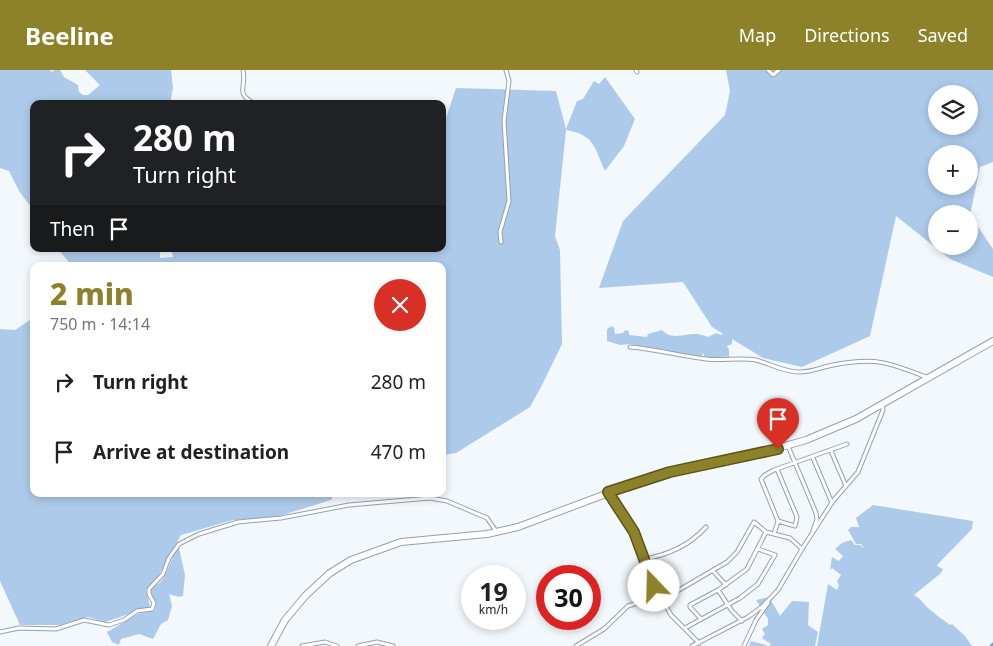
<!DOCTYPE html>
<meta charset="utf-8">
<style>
:root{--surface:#fff;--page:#f6f6f6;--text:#222;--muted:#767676;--accent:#8d8229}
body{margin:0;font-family:"Noto Sans",sans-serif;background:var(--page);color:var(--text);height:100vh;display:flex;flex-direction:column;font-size:19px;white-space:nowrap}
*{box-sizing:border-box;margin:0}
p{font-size:16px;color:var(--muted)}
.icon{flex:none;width:28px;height:28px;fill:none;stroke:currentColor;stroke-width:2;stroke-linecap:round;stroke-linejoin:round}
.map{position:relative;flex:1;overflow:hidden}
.sheet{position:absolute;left:30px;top:192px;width:416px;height:235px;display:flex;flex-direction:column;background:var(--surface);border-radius:10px;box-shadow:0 2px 8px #0003}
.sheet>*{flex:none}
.hud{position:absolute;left:30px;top:30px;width:416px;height:152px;border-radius:10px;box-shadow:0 2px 8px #0003;background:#202124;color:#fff;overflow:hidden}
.tools{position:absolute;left:928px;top:15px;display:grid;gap:10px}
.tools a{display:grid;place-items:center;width:50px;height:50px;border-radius:50%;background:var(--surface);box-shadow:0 2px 8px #0003;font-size:25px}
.speed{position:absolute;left:461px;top:495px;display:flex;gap:10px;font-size:25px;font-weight:700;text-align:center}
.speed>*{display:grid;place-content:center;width:65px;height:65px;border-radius:50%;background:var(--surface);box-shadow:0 2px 8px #0003;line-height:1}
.speed small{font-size:12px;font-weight:400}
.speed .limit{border:8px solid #d22;background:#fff;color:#111}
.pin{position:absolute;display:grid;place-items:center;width:42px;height:42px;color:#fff;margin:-51px -21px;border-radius:50% 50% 50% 0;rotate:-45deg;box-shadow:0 0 5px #0007}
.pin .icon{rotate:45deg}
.me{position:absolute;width:55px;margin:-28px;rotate:339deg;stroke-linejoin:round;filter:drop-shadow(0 0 4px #0008)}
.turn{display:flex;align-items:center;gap:18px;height:105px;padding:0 20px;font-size:22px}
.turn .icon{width:65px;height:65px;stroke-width:2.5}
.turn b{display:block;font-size:35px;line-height:42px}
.then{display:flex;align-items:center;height:48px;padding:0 20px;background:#0003;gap:10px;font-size:19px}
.round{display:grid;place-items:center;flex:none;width:52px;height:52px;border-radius:26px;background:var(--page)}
.head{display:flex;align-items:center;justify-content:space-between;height:85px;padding:0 20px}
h1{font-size:30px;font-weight:800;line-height:38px;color:var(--accent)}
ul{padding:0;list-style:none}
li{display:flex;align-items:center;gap:15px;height:70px;padding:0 20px}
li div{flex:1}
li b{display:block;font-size:19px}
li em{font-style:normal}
header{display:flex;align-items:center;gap:30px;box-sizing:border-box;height:70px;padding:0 25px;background:var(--accent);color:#fff}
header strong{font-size:24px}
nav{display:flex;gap:28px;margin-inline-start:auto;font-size:18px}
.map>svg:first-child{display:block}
</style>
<header>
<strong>Beeline</strong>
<nav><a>Map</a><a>Directions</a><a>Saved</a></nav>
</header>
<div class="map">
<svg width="993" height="576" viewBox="0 0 993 576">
<rect width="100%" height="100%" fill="#f3f8fd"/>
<path fill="#aecaea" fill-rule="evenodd" d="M0,0H49L53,2L54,0H60L64,7L78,15L79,22L83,25H88L100,15L85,0H171L173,18L170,34H34V141L19,121L9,101L0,98Z
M726,0H993V92L980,97L970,145L993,179V207L950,189L896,146L870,266L802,297L763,288L732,269V274L727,276L729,280V287C724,285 712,289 705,288L703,283L701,287L679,284L663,279L654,280L630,274L620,275L607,271V259L612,256L614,258L615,264L623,263L625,260L629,261V265L647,267L648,264L662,260C672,271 684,263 696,264C700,264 704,266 708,267L716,263L721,265L723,264L712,257L683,212L599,218L623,151L725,45L730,21ZM936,24H969V56H936ZM936,84H969V116H936ZM936,144H969V176H936Z
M605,7L635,49L624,76L605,101C594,77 595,65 566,60L555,166L560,180L562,274L542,315L530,337L456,383L443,385L442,196H72L58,179H160V188L173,187L171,179H442L443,57L456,18L556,21L566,59L577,31L583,29L594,11L599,14Z
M33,248L34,424H334L331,430L273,448L233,450L181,465L156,510L146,520L150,537L105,552L88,547L59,555H20L0,511V259L15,260Z
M873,435L973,451L972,459L938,494L937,496L943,499L941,503L914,525C923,530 925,537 933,542C938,547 944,550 950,555L952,554L965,566L972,576H817L828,514L837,520L839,515L837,511L841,505L832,498L830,500L832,487L839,491L843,486L835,479L842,473L851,470L855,475H860L865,479L861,474H856L848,460L851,457H859L856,448Z
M179,478L185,505L183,526L179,527L169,524L172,536L168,550L161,554L153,569L139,564L121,569L119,575L112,572L107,562L138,544L155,540C157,533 150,528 151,521C152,516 159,514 162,510C170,500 170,487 179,478Z
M769,527L780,546L792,531L809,532L808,555L818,562L815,576H749L751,571L769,576L771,574L762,568L765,564L762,559L768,555V549L756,530Z"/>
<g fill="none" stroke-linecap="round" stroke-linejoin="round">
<path stroke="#79a3d4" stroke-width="4.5" d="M992,576L993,575"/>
<defs>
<path id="street" d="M243,0C247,19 234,22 255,34
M636,0L637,2
M768,0L773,5L779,0
M501,172L500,162L509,131L504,51L509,11L506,0
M630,277C656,279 680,286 706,289C723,291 739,287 756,290C771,294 783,302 800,302C811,302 822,297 833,295C875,287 888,292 926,307
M788,376L816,443L817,449L813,461
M831,381L846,416
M813,388L832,433
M777,399L797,447L795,456L778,451L761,409L765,405L774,400L847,374
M609,424L634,462L636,471L655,516L671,545L699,573
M774,464L778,451
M644,489C668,485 690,475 706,457
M713,501L726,515
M718,520L732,541L742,551
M701,549L690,537V535L718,520L747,499L766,462
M685,558L740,528L758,514L775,485L758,479
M0,562L19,558L56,559L84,550L109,555L124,550L137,541L152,539L154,533L149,524V519L163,504L169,488L179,474L199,464L238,452L281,448L349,435L430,428L447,431L487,448L496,461
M302,576L325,572L337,576
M358,576L377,572L393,576
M576,576L604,559L628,536L679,520L727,492L737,482L754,452L766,462L790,468L802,479
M692,576L748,547L763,536L778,520L802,479L833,431L858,402L883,340L882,333
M744,576L756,550L768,533"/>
<path id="highway" d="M271,576L285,550L306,525L330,503L351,490L401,472L487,464L518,457L643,410L693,397L747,387L806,370L856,349L993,271"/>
</defs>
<use href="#street" stroke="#95a0ad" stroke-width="5"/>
<use href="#highway" stroke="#95a0ad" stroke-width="8"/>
<use href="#street" stroke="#fff" stroke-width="3"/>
<use href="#highway" stroke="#fff" stroke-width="6"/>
</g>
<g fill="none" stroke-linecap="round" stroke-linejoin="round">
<defs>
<path id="route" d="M654,516L634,462L608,422L670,402L778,379"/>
</defs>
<use href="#route" stroke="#5c541b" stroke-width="12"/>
<use href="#route" stroke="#8d8229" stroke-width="9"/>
</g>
</svg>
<div class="tools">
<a><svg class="icon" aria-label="layers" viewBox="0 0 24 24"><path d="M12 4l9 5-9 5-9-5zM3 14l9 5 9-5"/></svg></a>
<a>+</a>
<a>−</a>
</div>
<div class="speed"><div>19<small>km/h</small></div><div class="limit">30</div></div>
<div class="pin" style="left:778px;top:379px;background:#d93025"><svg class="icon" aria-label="arrive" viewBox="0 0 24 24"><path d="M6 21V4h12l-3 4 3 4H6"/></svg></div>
<svg class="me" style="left:654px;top:516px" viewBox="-20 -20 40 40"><circle r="19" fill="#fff"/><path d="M0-13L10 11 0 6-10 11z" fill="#8d8229"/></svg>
<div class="hud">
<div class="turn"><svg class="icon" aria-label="right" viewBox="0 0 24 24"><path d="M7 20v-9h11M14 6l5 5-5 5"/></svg><div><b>280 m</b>Turn right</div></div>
<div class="then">Then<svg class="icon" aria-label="arrive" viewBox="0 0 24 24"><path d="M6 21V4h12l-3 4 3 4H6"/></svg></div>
</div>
<section class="sheet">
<div class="head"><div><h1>2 min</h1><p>750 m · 14:14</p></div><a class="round" style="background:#d93025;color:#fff"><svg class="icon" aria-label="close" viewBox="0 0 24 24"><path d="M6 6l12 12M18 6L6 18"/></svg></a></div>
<ul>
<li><svg class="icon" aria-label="right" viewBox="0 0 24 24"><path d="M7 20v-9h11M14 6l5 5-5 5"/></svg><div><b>Turn right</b></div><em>280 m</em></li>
<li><svg class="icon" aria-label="arrive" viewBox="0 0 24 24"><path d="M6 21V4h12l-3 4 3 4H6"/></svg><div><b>Arrive at destination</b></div><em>470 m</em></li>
</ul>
</section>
</div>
